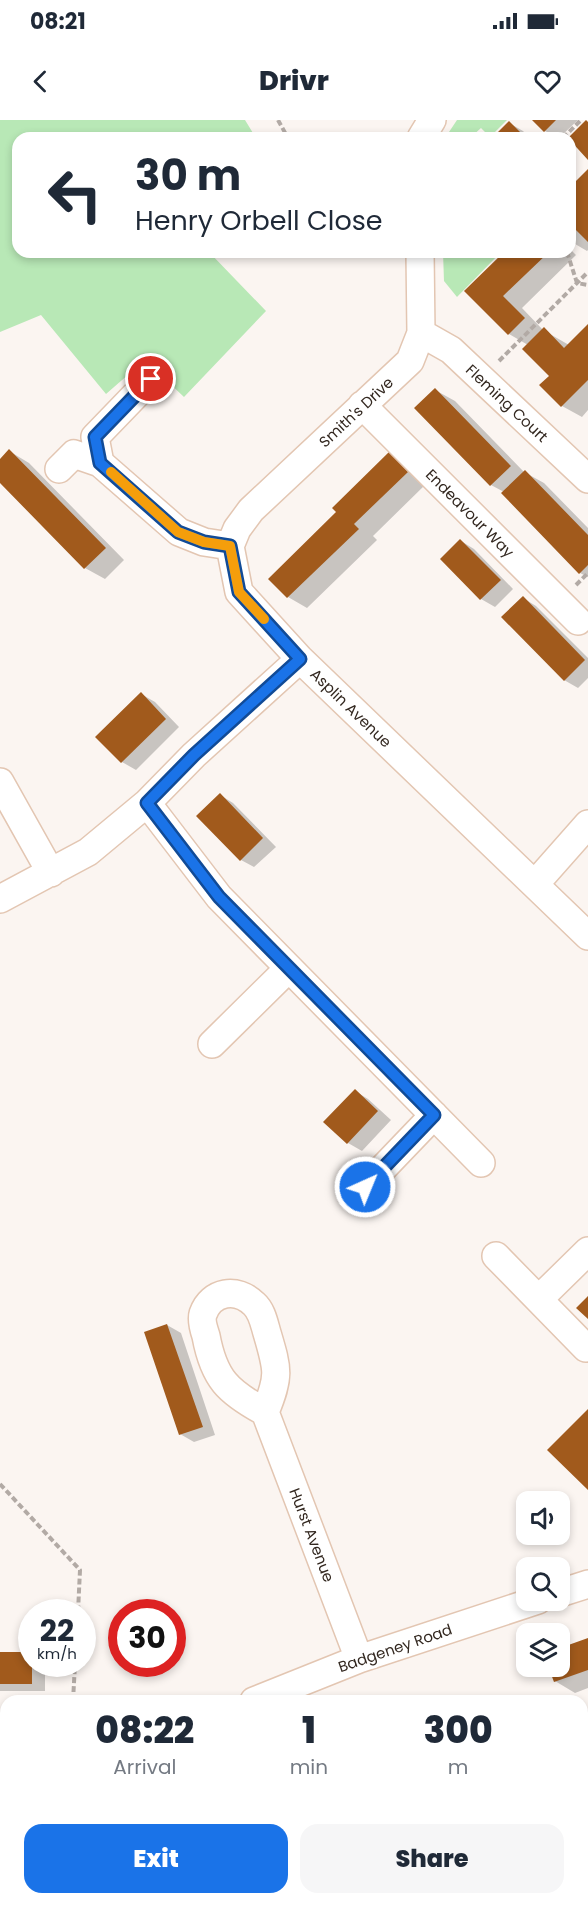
<!DOCTYPE html>
<style>
:root{--surface:#fff;--page:#f6f6f7;--text:#1f2937;--muted:#747a83;--accent:#1a73e8}
body{margin:0;font-family:Poppins,sans-serif;background:var(--page);color:var(--text);height:100vh;display:flex;flex-direction:column;font-size:22px;white-space:nowrap}
*{box-sizing:border-box;margin:0}
p{font-size:20px;color:var(--muted)}
.icon{flex:none;width:33px;height:33px;fill:none;stroke:currentColor;stroke-width:2;stroke-linecap:round;stroke-linejoin:round}
.map{position:relative;flex:1;overflow:hidden}
.details{position:absolute;left:0px;top:1575px;width:588px;height:210px;display:flex;flex-direction:column;background:var(--surface);border-radius:18px 18px 0 0;box-shadow:0 3px 9px #0003}
.details>*{flex:none}
.hud{position:absolute;left:12px;top:12px;width:564px;height:126px;border-radius:18px;box-shadow:0 3px 9px #0003;background:#fff;color:var(--text);overflow:hidden}
.buttons{position:absolute;left:516px;top:1371px;display:grid;gap:12px}
.buttons a{display:grid;place-items:center;width:54px;height:54px;border-radius:12px;background:var(--surface);box-shadow:0 3px 9px #0003;font-size:30px}
.speed{position:absolute;left:18px;top:1479px;display:flex;gap:12px;font-size:30px;font-weight:700;text-align:center}
.speed>*{display:grid;place-content:center;width:78px;height:78px;border-radius:50%;background:var(--surface);box-shadow:0 3px 9px #0003;line-height:1}
.speed small{font-size:15px;font-weight:400}
.speed .limit{border:9px solid #d22;background:#fff;color:#111}
.pin{position:absolute;display:grid;place-items:center;width:51px;height:51px;color:#fff;margin:-26px;border:3px solid #fff;border-radius:50%;box-shadow:0 2px 6px #0007}
.me{position:absolute;width:66px;margin:-33px;rotate:44deg;stroke-linejoin:round;filter:drop-shadow(0 0 4px #0008)}
.turn{display:flex;align-items:center;gap:21px;height:126px;padding:0 24px;font-size:27px}
.turn .icon{width:78px;height:78px;stroke-width:2.5}
.turn b{display:block;font-size:42px;line-height:51px}
.eta{display:flex;justify-content:space-evenly;align-items:center;height:102px;text-align:center}
.eta b{font-size:36px;font-weight:800;line-height:42px}
.button{display:flex;gap:12px;margin-top:auto;padding:12px 24px}
.button a{flex:1;height:69px;border-radius:18px;background:var(--accent);color:#fff;font-size:24px;font-weight:800;line-height:69px;text-align:center}
.button a+a{background:var(--page);color:var(--text)}
.status{display:flex;justify-content:space-between;align-items:center;height:42px;padding:0 30px;background:var(--surface);direction:ltr}
.status svg{height:16px;fill:currentColor}
header{display:flex;justify-content:space-between;align-items:center;height:78px;padding:0 24px;background:var(--surface);font-size:27px;font-weight:800}
.map>svg:first-child{display:block}
</style>
<div class="status"><b>08:21</b><svg viewBox="0 0 49 12"><path d="M0 12V9h3v3zM5 12V6h3v6zM10 12V3h3v9zM15 12V0h3v12zM26 1h20v11H26zM47 4h2v5h-2z"/></svg></div>
<header><svg class="icon" aria-label="back" viewBox="0 0 24 24"><path d="M15 5l-7 7 7 7"/></svg>Drivr<svg class="icon" aria-label="heart" viewBox="0 0 24 24"><path d="M12 20l-8-8c-3-5 5-10 8-4 3-6 11-1 8 4z"/></svg></header>
<div class="map">
<svg width="588" height="1785" viewBox="0 0 588 1785">
<rect width="100%" height="100%" fill="#fbf5f1"/>
<path fill="#b8e8b6" d="M0,0H245L256,18H18V132H209L266,191L184,277L145,240L106,274L41,195L0,212Z
M457,0H507L490,17L481,8L470,18H445Z
M443,132H501L457,177L444,161Z"/>
<path fill="#0003" d="M534,0H578L559,18L545,11Z
M509,3L523,11L530,18H494Z
M588,51V130L587,131L570,121V69Z
M570,129L576,135L522,188L543,210L569,225L588,206V290L582,297L562,286L551,256L528,225L509,214L467,171L506,132H570Z
M371,132H385L380,138Z
M435,270L455,281L524,352L544,363L588,408V457L580,453L504,372L491,365Z
M9,331L29,343L124,440L105,459L85,448L0,361V341Z
M389,334L409,345L426,364L373,416L377,420L307,488L288,477L270,459L338,392Z
M461,421L474,429L513,469L495,487L481,479L442,439Z
M523,478L536,486L588,538V558L578,568L564,560Z
M141,574L155,582L179,607L136,650L122,642Z
M220,675L233,683L276,727L254,747L241,740Z
M355,971L368,979L391,1000L362,1031L348,1023Z
M167,1205L181,1213L215,1315L194,1322L180,1314Z
M588,1520V1568L575,1573L555,1561L560,1546V1530Z
M0,1533L32,1544H45V1571H0Z"/>
<path fill="#a15a1c" d="M532,0H556L544,12Z
M586,0L588,2V40L568,18Z
M509,1L526,18H492Z
M588,49V122L573,107L570,110V67Z
M504,132H549L503,176L525,198L508,215L464,171Z
M588,204V260L561,287L539,265L549,256L522,229L544,207L564,228Z
M435,268L511,346L490,366L414,288Z
M9,329L106,428L84,449L0,363V339Z
M389,332L408,352L354,404L359,409L287,478L268,459L336,392L332,388Z
M525,350L588,415V445L579,454L501,373Z
M460,419L501,460L480,480L440,439Z
M523,476L585,540L564,561L501,497Z
M141,572L166,599L121,643L95,617Z
M220,673L263,718L240,741L196,696Z
M355,969L378,991L347,1024L323,1002Z
M588,1176V1199L576,1188Z
M167,1204L203,1307L179,1315L144,1212Z
M588,1289V1370L547,1330Z
M588,1518V1550L554,1562L548,1546H560V1528Z
M0,1532H32V1564H0Z"/>
<g fill="none" stroke-linecap="round" stroke-linejoin="round">
<defs>
<path id="minor" d="M421,18L432,0
M421,213L451,230L588,359
M151,259L95,317L100,343L179,412L204,422L230,426L239,472L300,539L588,816
M362,285L578,501
M59,349L74,334L100,343
M230,426L237,409L251,390L410,241L421,213L420,132
M0,662L51,753
M147,683L219,777L481,1043
M535,764L588,704
M0,779L88,732L147,683L194,635L300,539
M212,924L289,848
M365,1067L434,995
M496,1136L586,1228
M540,1178L588,1131
M265,1292C280,1256 278,1250 267,1213C264,1203 262,1191 254,1184C237,1167 211,1171 203,1194C201,1200 204,1210 206,1216C214,1259 228,1272 265,1292L359,1539
M560,1473L588,1464
M254,1581L359,1539L538,1480
M0,1623L6,1624"/>
</defs>
<use href="#minor" stroke="#e3c6b2" stroke-width="30"/>
<path stroke="#b2aaa5" stroke-width="4" stroke-dasharray="6 3" stroke-linecap="butt" d="M278,0L288,18
M563,18L581,0
M567,132L577,163L588,165
M499,241L588,152
M576,465L588,453
M0,1364L80,1450L78,1492
M73,1581L75,1544"/>
<use href="#minor" stroke="#fff" stroke-width="27"/>
</g>
<g fill="none" stroke-linecap="round" stroke-linejoin="round">
<defs>
<path id="route" d="M151,259L95,317L100,343L178,412L204,422L230,426L239,472L300,539L194,635L147,683L219,777L434,995L365,1067"/>
</defs>
<use href="#route" stroke="#114b97" stroke-width="15"/>
<use href="#route" stroke="#1a73e8" stroke-width="10"/>
<path stroke="#f59e0b" stroke-width="10" d="M111,352L178,412L204,422L230,426L239,472L264,499"/>
</g>
<g text-anchor="middle" dominant-baseline="central" stroke-width="6" stroke-linejoin="round" paint-order="stroke">
<g font-size="15" fill="#332820" stroke="#fff">
<text transform="translate(507 283) rotate(43)">Fleming Court</text>
<text transform="translate(356 292) rotate(-43)">Smith's Drive</text>
<text transform="translate(470 393) rotate(45)">Endeavour Way</text>
<text transform="translate(351 588) rotate(44)">Asplin Avenue</text>
<text transform="translate(312 1415) rotate(69)">Hurst Avenue</text>
<text transform="translate(395 1528) rotate(-19)">Badgeney Road</text>
</g>
</g>
</svg>
<div class="buttons">
<a><svg class="icon" aria-label="sound" viewBox="0 0 24 24"><path d="M4 9h4l5-4v14l-5-4H4zM17 9q2 3 0 6"/></svg></a>
<a><svg class="icon" aria-label="search" viewBox="0 0 24 24"><circle cx="10" cy="10" r="6"/><path d="M15 15l6 6"/></svg></a>
<a><svg class="icon" aria-label="layers" viewBox="0 0 24 24"><path d="M12 4l9 5-9 5-9-5zM3 14l9 5 9-5"/></svg></a>
</div>
<div class="speed"><div>22<small>km/h</small></div><div class="limit">30</div></div>
<div class="pin" style="left:151px;top:259px;background:#d93025"><svg class="icon" aria-label="arrive" viewBox="0 0 24 24"><path d="M6 21V4h12l-3 4 3 4H6"/></svg></div>
<svg class="me" style="left:365px;top:1067px" viewBox="-20 -20 40 40"><circle r="17" fill="#1a73e8" stroke="#fff" stroke-width="3"/><path d="M0-11L8 9 0 5-8 9z" fill="#fff"/></svg>
<div class="hud">
<div class="turn"><svg class="icon" aria-label="left" viewBox="0 0 24 24"><path d="M17 20v-9H6M10 6l-5 5 5 5"/></svg><div><b>30 m</b>Henry Orbell Close</div></div>
</div>
<section class="details">
<div class="eta">
<div><b>08:22</b><p>Arrival</p></div>
<div><b>1</b><p>min</p></div>
<div><b>300</b><p>m</p></div>
</div>
<div class="button"><a>Exit</a><a>Share</a></div>
</section>
</div>
